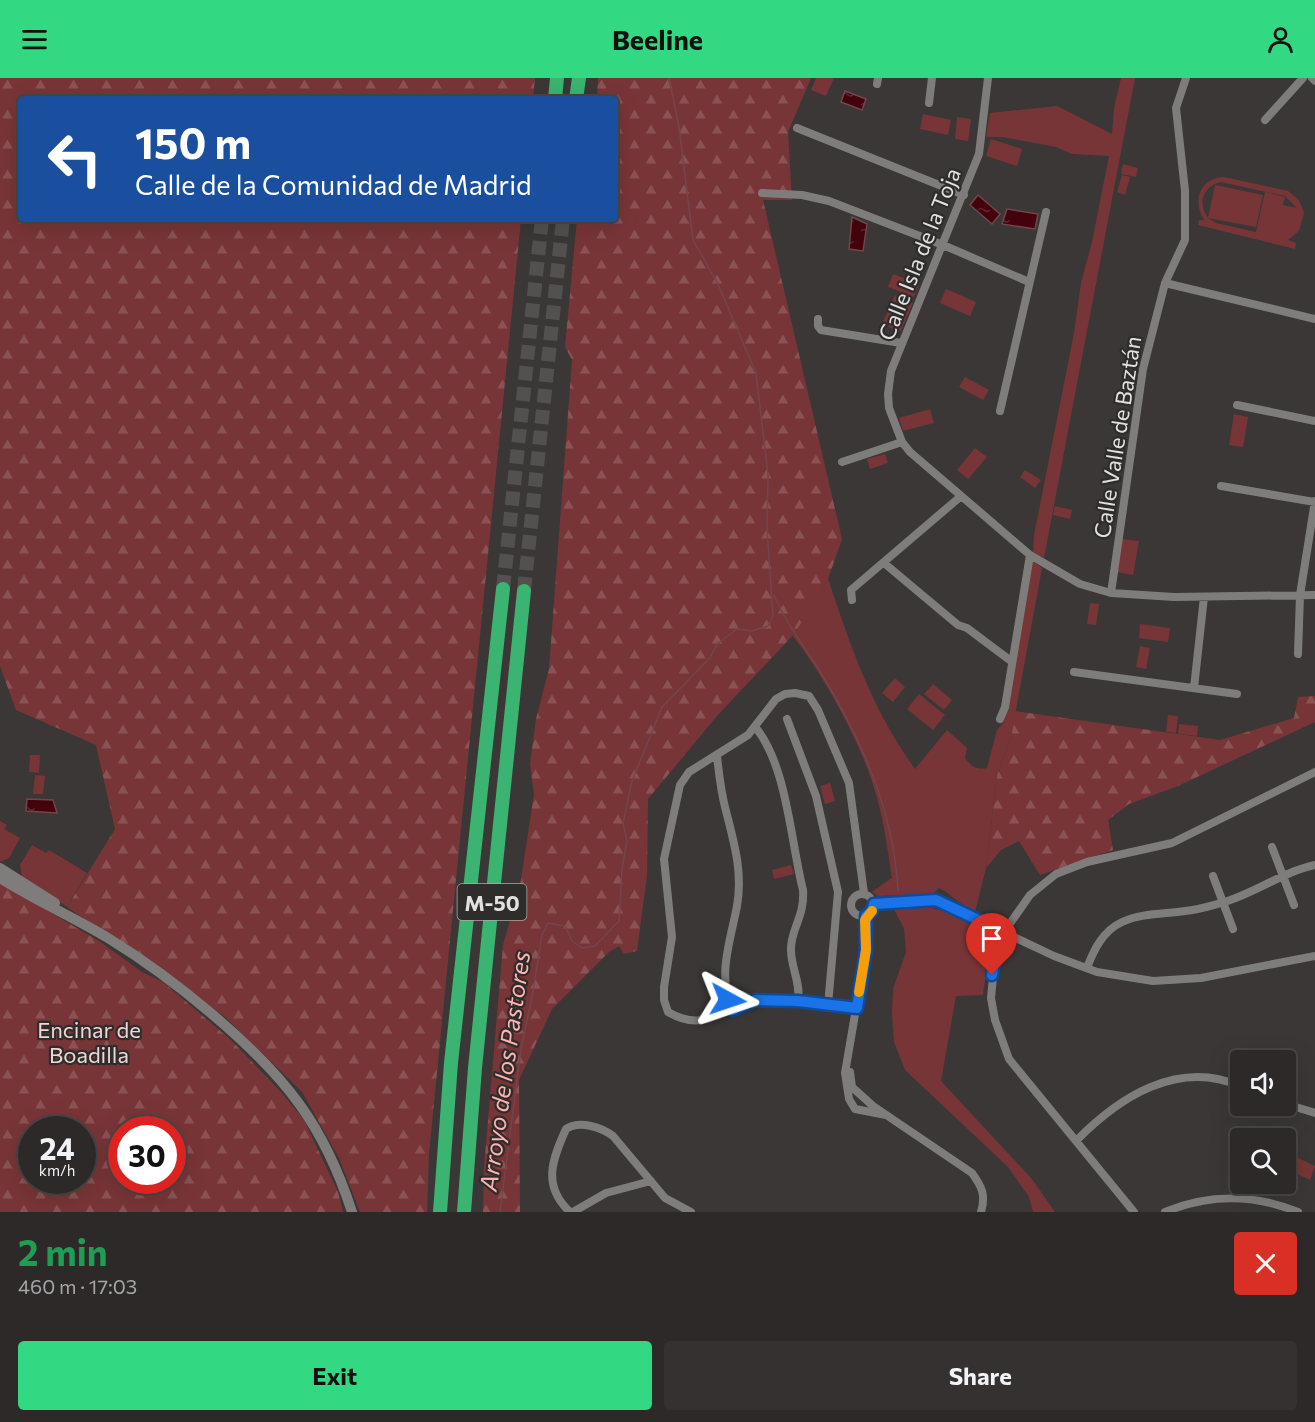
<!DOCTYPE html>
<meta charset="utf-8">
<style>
:root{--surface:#2c2928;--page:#343130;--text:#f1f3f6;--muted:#a6a6a8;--line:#484545;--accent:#32d882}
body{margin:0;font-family:Commissioner,sans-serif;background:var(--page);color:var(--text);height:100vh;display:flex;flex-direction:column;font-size:22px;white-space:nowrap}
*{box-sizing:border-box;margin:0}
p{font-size:20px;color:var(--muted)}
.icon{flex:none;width:33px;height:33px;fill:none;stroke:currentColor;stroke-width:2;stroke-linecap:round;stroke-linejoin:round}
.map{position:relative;height:1134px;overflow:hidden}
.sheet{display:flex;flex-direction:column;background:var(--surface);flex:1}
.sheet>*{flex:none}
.top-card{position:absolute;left:18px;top:18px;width:600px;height:126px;border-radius:6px;box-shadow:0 6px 24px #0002,0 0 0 2px var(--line);background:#1a4fa0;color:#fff;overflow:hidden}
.controls{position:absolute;left:1230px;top:972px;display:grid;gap:12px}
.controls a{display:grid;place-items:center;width:66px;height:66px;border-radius:6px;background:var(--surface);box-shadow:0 6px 24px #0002,0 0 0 2px var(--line);font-size:30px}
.speed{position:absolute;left:18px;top:1038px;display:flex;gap:12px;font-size:30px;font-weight:700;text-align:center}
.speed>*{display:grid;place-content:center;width:78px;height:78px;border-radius:50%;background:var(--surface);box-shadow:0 6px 24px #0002,0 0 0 2px var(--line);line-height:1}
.speed small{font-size:15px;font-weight:400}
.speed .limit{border:9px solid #d22;background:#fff;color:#111}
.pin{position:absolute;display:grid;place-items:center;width:51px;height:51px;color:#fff;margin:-62px -26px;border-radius:50% 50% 50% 0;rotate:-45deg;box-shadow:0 0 6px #0007}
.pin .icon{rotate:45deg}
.me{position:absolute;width:66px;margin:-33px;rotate:95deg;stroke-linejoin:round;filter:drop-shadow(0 0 4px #0008)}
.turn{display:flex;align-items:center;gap:21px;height:126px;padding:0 18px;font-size:27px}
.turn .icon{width:78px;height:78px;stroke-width:2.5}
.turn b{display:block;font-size:42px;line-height:51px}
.round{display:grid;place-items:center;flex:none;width:63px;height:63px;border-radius:6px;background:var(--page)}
.head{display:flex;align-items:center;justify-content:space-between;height:102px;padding:0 18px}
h1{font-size:36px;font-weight:700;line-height:45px;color:#1e9e55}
.action{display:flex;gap:12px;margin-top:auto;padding:12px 18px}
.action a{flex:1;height:69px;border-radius:6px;background:var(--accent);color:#111;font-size:24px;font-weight:700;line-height:69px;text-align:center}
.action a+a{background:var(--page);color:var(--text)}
header{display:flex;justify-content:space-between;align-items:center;height:78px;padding:0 18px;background:var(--accent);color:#111;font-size:27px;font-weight:700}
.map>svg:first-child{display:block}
</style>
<header><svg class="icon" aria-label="menu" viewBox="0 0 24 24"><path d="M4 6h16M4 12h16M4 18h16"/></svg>Beeline<svg class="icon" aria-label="person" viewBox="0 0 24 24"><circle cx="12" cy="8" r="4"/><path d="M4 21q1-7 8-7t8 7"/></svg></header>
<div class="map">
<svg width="1315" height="1134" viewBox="0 0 1315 1134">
<defs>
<pattern id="forest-firs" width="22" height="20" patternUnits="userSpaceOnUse" patternTransform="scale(1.5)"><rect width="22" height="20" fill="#783537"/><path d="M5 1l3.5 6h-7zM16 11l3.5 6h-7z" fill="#8b5254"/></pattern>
<pattern id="water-ripples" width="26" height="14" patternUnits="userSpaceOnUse" patternTransform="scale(1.5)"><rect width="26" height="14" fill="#43020c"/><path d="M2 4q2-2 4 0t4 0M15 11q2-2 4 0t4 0" fill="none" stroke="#5e272f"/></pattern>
</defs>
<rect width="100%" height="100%" fill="#3a3736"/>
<path fill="url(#forest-firs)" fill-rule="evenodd" d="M0,0H535L533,21H21V141H521L429,1076L427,1134H360L339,1080L302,1014L224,938L67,829L115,751L96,667L16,632L0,588Z
M598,0H811L788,54L792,122H763L842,461L828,501L797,553L716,639L648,721L647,797L637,873L624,876L619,868L609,874L552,931L519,1002L520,1134H483L484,1089L503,867L520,808L534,716L530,686L536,641L549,591L572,282L565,269L577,141H615V21H597Z
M1315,618V644L1178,708L1129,726L1108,742L1113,772L1040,797L1019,763L1001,772L986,790L997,697L1011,659L1015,633L1220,662L1294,640L1298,619Z
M0,805L99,863L142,894L163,904L231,962L281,1014L304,1042L338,1114L343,1134H0ZM32,1052H82V1102H32ZM122,1052H172V1102H122Z"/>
<path fill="#783537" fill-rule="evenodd" d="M816,0H834L826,18L811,12Z
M1121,0H1135L1044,480L1033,474L1034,457L1074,255L1081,205L1092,164L1109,78L1072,76L1056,69L1003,59H986L990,35L1057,28L1112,56L1114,30Z
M923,36L951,42L948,57L920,51Z
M957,39L971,41L968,63L955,61Z
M991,61L1022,71L1017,88L986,78Z
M1123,86L1138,90L1136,99L1121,96Z
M1122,97L1130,99L1125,117L1117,114Z
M1224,99L1288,113L1299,122L1304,135L1299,153L1288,162L1296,165L1295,171L1198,147L1199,142H1204C1192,123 1200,100 1224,99ZM1221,104L1285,118L1297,130L1283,127L1285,119L1265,114L1256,154L1216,145L1208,140L1256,149L1263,117L1215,107L1208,140C1197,125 1203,108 1221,104Z
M893,196L919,206L914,219L888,209Z
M946,211L976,224L970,238L940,225Z
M895,217L913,225L900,254L882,246Z
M965,299L989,312L983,322L959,309Z
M930,331L934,345L903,353L899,340Z
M1234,336L1248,339L1243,369L1229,367Z
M975,370L987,379L968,401L957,392Z
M885,376L888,385L870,391L867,381Z
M1025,392L1041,402L1035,410L1020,399Z
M1055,428L1072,432L1070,441L1053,437Z
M1122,461L1139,463L1133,497L1117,494Z
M1032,483L1042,490L1011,659L997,697L986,790L975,834C960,828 953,817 939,810L933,816L878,818L872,814L892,800C888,775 885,749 878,724C865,671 826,601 793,558L828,501C852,572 871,629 915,691L947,652L967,670L965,680C972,689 976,692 987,690L997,652L1003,645L1007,632Z
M1090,525L1099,526L1096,547L1087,546Z
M1140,546L1170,550L1168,564L1139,560Z
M1140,568L1150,570L1146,591L1136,589Z
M895,600L905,609L893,624L882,615Z
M933,606L952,622L944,632L924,616Z
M919,616L945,637L933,652L907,631Z
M1168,637L1178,638L1176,655L1166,654Z
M1179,646L1198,648L1197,658L1178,656Z
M30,677H40L39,695L29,694Z
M35,697L45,698L43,716H33Z
M830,705L835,723L825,726L820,708Z
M0,743L7,747L4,751L20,760L9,780L0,784Z
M32,767L46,775L49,772L87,795L67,829L22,798L20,787Z
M791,787L794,796L774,801L772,792Z
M916,826C933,829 987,845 991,861C992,865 984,908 983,917L956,918L941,1003L1032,1101L1055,1134H1033L1029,1119L1008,1089L905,992L894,964L892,936L893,911L906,874L904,850L893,830Z
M1294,1078L1315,1088L1310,1102L1291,1093Z"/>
<path fill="url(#water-ripples)" stroke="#73454c" stroke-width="1.5" d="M845,13L866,21L862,32L841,24Z
M978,117L1000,136L992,146L970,127Z
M1007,131L1038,136L1035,151L1002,146Z
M852,139L867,146L863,173L849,171Z
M27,721L53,722L57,735L26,733Z"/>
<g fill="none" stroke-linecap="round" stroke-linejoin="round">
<path stroke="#73454c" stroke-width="1.5" d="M774,517C786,546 805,569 821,595C862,663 894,733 898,813
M500,1134L521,971L532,919L542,857L548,845L565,848L572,863L582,870L595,868L619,843L622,790L627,763L623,745L632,703L662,629L710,580L717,566L737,551L752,553L768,548L773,538L767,451L768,397L756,295L718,206L693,162L679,49L669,0"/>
<path stroke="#535050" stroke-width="14" stroke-dasharray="14 7" stroke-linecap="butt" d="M503,511L542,141
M524,513L563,141"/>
<path stroke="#7f7c7c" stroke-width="8" d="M988,0L979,76L891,293L888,316L889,330L902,364L910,374L1030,477L1080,506L1111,515L1174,519L1315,517
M1312,0L1315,3
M877,6L878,0
M929,25L932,0
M1265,42L1303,0
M797,50L964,117
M762,115L802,117L829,123L943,167L1029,204
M1165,205L1315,241
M818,241V248L821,252L901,265
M1237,327L1315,343
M1000,333L1046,134
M842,384L902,364
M1221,408L1315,424
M884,485L958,547L967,550L1011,583
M1111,515L1143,291L1165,205L1185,162V113L1176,30L1186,0
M852,522L851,512L960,419
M1298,576L1300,517L1315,423
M1074,594L1237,616
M1194,610L1204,519
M787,641L816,718L838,814L828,927
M1000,641L1005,629L1030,477
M756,650C787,688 791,765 803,812C805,839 790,852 791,872C791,890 801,905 798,923
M717,678C719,697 721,715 726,733C734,765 743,794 737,828C731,861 716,900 733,932
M1272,769L1294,827
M1213,798L1233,851
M851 827a11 11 0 1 1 22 0a11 11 0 1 1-22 0Z
M874,826L936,822L1054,878L1097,894L1153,903L1201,900L1315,878
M866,838V872L845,995L849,1021L855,1031L886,1037
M1087,890C1094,871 1103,853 1122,844C1141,835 1165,836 1185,833C1197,832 1210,828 1221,825C1254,816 1282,794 1315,787
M857,930C827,928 785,917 755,922C723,929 705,956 668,934L664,922V909L672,859L664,781L680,707L689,694L748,657L776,621L785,616L795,615L809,618L818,632L849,705L864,815
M850,994L852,1009L873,1028L972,1095C982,1109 986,1117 981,1134
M1286,1026L1315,1035
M1076,1063C1119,1019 1178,981 1240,1008
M570,1134C542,1108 552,1082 566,1051C579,1042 601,1049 613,1058L665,1120L691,1134
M573,1134L606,1115L651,1103
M1134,1134L1009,981L995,942L991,920L995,878L1004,854L1030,817L1056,796L1087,784L1172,765L1315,694
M1165,1134C1208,1116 1254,1116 1298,1134"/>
<path stroke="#7f7c7c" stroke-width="10" d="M0,790L55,825
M0,800C35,822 73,839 108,860C170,898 258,968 300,1027C323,1059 340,1097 352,1134"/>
<path stroke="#3ab470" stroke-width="14" d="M555,21L557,0
M576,21L579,0
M440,1134L451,985L503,511
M464,1134L475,990L524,513"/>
</g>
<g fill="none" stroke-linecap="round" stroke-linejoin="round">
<defs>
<path id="route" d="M728,922L733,932L755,922L798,923L857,930L866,872V838L872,833L874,826L936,822L1004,854L995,878L992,897"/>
</defs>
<use href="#route" stroke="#114b97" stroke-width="15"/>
<use href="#route" stroke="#1a73e8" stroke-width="10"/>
<path stroke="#f59e0b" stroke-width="10" d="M859,914L866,872L865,842L872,833"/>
</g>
<g text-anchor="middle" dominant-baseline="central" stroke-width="4.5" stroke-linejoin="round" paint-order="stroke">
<rect fill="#2f2c2c" stroke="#acaaaa" stroke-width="1.5" x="457.5" y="806" width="69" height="36" rx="4.5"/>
<g font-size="21" font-weight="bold" fill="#e2e0e0">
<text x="492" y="824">M-50</text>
</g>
<g font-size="22" fill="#e2e0e0" stroke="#2f2c2c">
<text transform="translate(919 176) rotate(-68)">Calle Isla de la Toja</text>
<text transform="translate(1117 359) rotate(-81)">Calle Valle de Baztán</text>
</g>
<g font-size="22" fill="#efd5d4" stroke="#2f2c2c">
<text x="89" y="951">Encinar de<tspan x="89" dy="25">Boadilla</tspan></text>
</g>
<g font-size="24" font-style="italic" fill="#ffb3b2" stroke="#2f2c2c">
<text transform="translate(504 993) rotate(-82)">Arroyo de los Pastores</text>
</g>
</g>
</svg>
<div class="controls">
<a><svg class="icon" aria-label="sound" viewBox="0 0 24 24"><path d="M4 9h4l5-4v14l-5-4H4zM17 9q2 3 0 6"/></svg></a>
<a><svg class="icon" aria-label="search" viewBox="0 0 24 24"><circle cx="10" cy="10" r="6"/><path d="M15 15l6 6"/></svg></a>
</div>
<div class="speed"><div>24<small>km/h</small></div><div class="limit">30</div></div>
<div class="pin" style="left:992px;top:897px;background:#d93025"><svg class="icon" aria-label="arrive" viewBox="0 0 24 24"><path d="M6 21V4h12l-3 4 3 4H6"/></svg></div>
<svg class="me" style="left:728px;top:922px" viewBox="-20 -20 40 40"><path d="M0-17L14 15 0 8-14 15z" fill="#1a73e8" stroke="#fff" stroke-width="4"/></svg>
<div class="top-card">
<div class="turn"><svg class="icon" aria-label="left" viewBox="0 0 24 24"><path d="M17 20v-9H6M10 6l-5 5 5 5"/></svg><div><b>150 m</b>Calle de la Comunidad de Madrid</div></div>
</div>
</div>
<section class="sheet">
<div class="head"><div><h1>2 min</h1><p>460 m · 17:03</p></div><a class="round" style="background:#d93025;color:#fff"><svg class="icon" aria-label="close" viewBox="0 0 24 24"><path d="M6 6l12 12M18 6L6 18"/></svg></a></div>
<div class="action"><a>Exit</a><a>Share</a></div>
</section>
